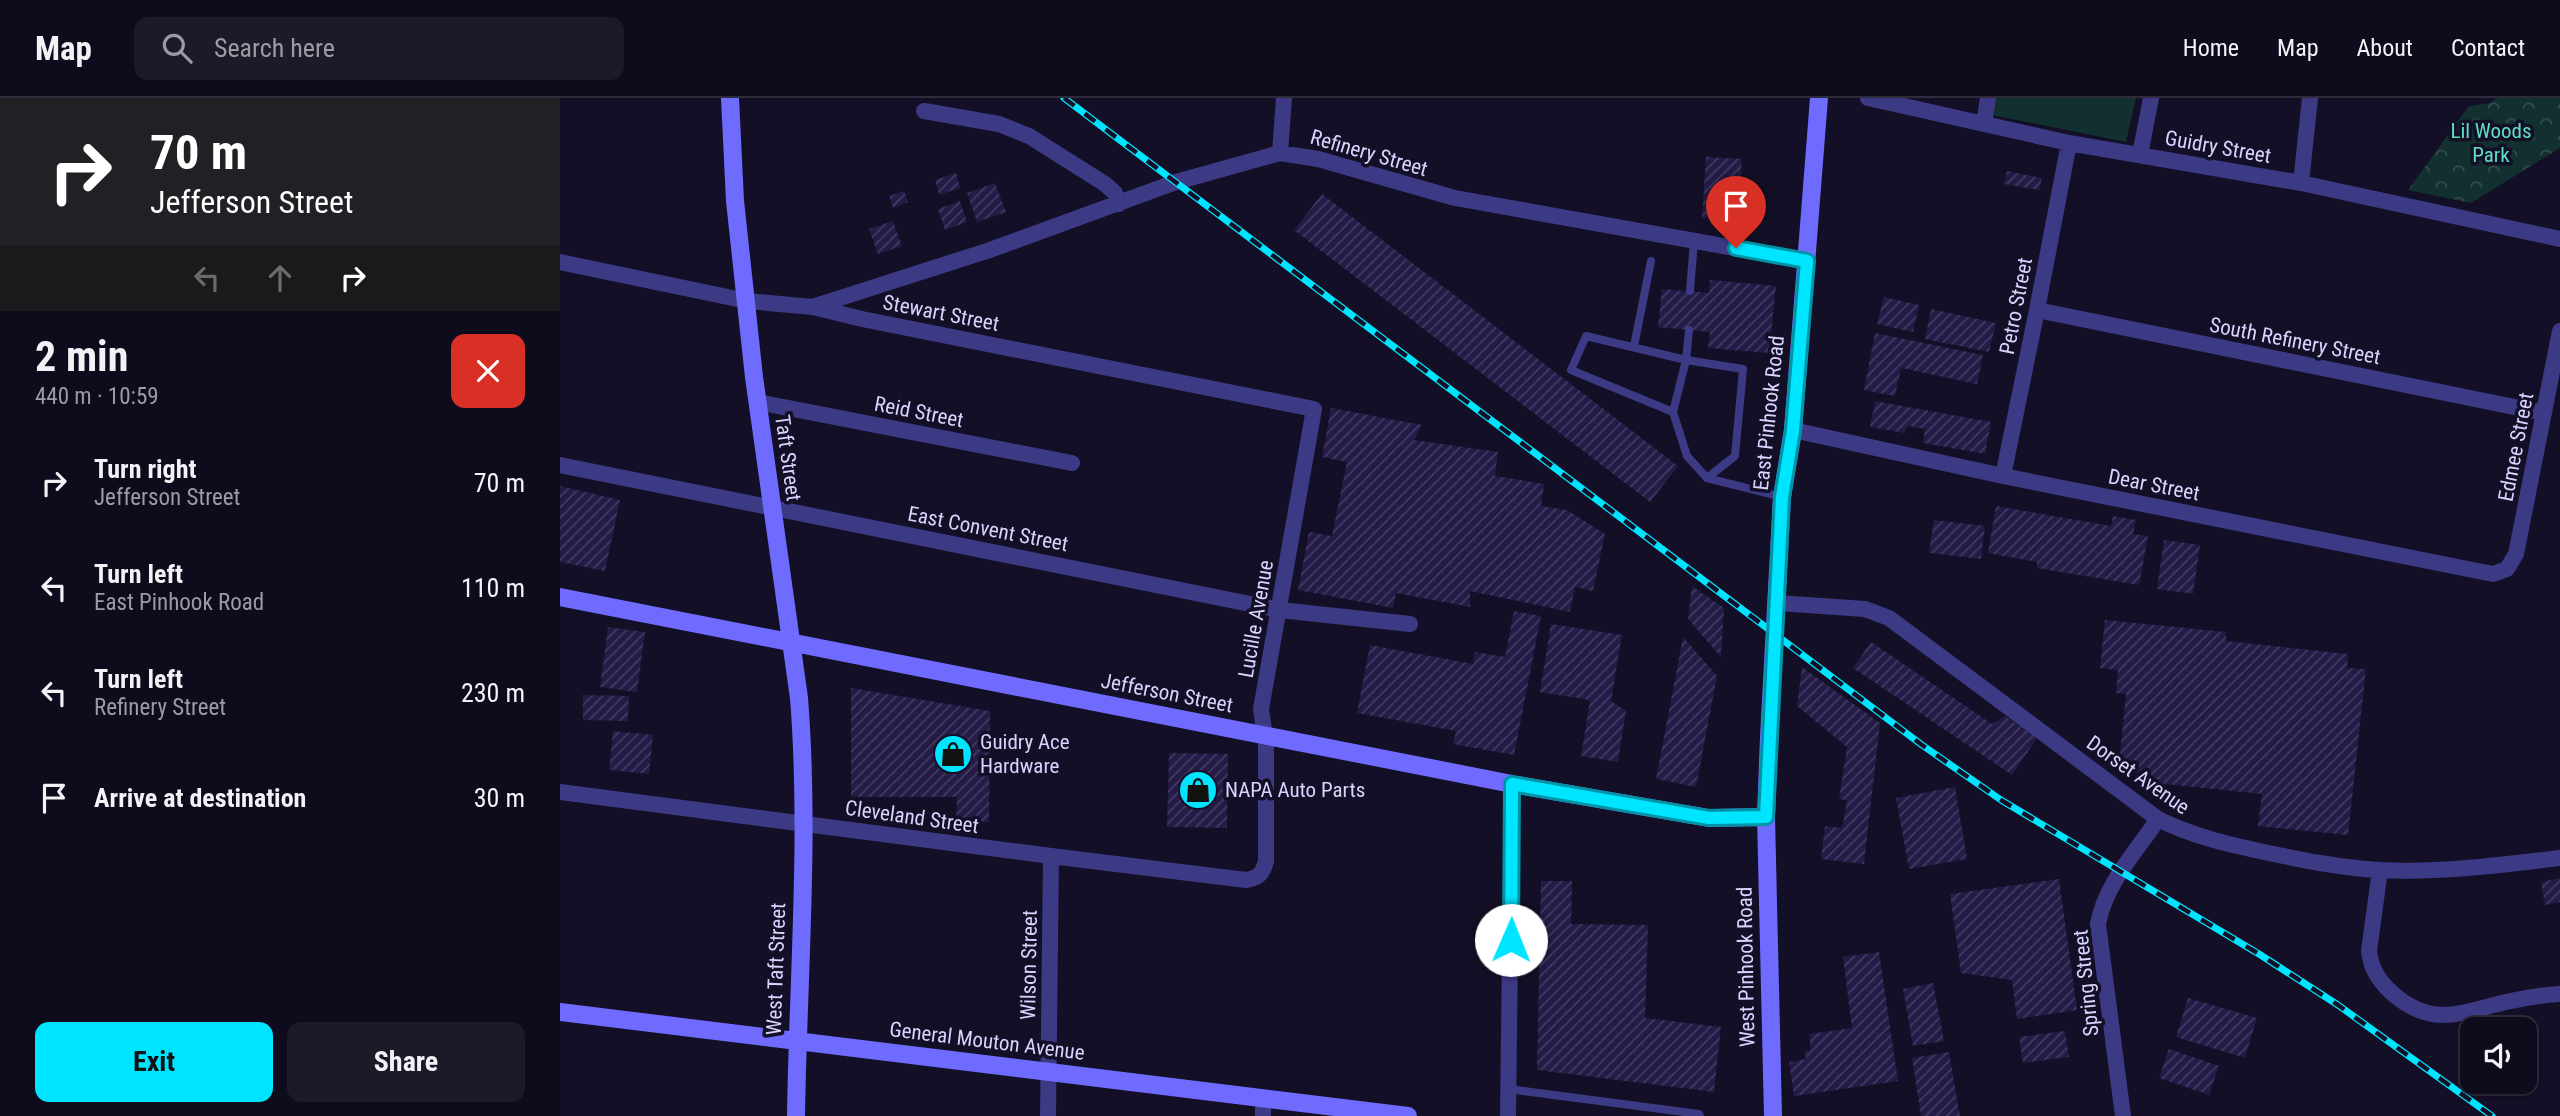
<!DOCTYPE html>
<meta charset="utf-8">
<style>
:root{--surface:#0e0b1c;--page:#1c1929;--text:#f1f3f6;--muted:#9b9ba3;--line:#2e2b3b;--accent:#00e5ff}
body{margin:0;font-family:"Roboto Condensed",sans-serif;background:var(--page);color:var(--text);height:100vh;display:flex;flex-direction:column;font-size:26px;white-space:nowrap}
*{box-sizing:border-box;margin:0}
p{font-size:23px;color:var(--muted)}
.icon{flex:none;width:38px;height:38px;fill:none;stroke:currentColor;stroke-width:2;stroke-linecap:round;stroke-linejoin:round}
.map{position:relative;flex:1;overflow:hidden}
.sheet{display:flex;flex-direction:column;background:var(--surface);width:560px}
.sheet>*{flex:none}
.hud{background:#202124;color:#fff;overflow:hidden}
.buttons{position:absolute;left:1900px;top:919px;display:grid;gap:14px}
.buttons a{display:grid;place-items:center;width:77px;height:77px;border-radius:14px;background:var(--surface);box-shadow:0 2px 5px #0004,0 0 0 2px var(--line);font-size:35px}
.pin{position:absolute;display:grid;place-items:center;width:60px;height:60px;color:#fff;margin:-72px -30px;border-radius:50% 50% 50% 0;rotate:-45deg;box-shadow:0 0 7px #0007}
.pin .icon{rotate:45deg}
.me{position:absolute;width:77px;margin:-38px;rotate:1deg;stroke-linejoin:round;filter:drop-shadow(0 0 5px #0008)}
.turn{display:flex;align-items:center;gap:24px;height:147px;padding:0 35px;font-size:32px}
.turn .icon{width:91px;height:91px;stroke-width:2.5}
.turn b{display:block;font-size:49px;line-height:60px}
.lanes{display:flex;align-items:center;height:66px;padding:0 35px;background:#0003;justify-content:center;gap:35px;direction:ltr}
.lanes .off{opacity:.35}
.round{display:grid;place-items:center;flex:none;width:74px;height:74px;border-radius:14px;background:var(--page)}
.headline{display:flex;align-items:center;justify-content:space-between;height:119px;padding:0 35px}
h1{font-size:42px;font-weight:700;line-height:52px}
.cta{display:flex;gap:14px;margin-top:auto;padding:14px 35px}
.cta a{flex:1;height:80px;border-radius:14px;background:var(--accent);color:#111;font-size:28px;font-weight:700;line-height:80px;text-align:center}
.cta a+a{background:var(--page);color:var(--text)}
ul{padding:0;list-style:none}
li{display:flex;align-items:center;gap:21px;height:105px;padding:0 35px}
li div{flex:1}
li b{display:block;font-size:26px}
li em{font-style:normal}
header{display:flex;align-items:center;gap:42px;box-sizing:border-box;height:98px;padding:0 35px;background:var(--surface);border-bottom:2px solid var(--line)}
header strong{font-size:33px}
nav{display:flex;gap:38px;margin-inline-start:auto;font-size:24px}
.search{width:490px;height:63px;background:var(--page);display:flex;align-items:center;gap:18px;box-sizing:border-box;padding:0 24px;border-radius:14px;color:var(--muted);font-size:26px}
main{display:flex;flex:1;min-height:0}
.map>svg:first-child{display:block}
</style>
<header>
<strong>Map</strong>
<div class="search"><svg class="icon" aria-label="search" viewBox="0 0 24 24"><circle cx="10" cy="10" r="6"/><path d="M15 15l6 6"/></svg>Search here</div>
<nav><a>Home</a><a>Map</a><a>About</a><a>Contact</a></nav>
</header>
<main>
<section class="sheet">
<div class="hud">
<div class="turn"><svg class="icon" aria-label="right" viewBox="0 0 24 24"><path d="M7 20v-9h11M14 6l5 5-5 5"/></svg><div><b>70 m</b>Jefferson Street</div></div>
<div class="lanes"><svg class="icon off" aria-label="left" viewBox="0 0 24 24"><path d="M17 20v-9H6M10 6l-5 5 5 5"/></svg><svg class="icon off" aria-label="ahead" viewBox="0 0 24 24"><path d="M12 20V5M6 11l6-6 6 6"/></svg><svg class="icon" aria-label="right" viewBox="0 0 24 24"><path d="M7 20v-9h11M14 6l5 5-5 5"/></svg></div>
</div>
<div class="headline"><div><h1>2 min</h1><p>440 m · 10:59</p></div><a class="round" style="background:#d93025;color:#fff"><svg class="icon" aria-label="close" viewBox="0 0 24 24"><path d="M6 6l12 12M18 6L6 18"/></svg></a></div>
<ul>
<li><svg class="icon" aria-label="right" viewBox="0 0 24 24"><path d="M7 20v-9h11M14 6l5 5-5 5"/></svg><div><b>Turn right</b><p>Jefferson Street</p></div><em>70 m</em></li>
<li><svg class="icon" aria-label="left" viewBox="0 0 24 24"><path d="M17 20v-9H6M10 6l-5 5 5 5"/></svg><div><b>Turn left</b><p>East Pinhook Road</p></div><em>110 m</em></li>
<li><svg class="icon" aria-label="left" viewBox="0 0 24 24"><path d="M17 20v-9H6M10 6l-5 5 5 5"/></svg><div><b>Turn left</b><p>Refinery Street</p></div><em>230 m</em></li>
<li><svg class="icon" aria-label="arrive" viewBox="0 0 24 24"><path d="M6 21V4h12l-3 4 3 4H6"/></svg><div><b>Arrive at destination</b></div><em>30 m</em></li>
</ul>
<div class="cta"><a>Exit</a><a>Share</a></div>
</section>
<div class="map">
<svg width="2000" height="1018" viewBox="0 0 2000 1018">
<defs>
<pattern id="park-crowns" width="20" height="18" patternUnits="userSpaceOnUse" patternTransform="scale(1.75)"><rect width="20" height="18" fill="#12302f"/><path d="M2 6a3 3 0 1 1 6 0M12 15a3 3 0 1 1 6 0" fill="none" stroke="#344d4e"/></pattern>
<pattern id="building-hatch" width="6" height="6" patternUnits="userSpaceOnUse" patternTransform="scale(1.75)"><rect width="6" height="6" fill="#241b47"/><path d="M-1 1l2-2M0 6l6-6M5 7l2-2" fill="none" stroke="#433b63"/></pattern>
</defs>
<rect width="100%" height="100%" fill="#130f26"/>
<path fill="#12302f" d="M1434,0H1576L1566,44L1432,17Z"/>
<path fill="url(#park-crowns)" d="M1936,0H2000V50L1911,105L1848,92L1909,8L1931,5Z"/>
<path fill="url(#building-hatch)" d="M1146,59L1182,61L1178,123L1142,120Z
M1447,73L1482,80L1479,92L1444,86Z
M396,75L400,90L379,97L375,82Z
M435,85L446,114L417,124L407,95Z
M344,93L348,104L333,110L329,98Z
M762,96L1118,368L1090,404L734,132Z
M400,103L407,124L385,132L378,111Z
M333,123L342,148L318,156L309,131Z
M1150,182L1216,188L1209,255L1148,250L1150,234L1098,229L1102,191L1149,195Z
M1324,199L1359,207L1353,234L1317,226Z
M1371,211L1436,225L1429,254L1365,241Z
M1315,235L1423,257L1417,286L1341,270L1335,298L1304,292Z
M1315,303L1431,324L1425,356L1363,345L1365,331L1348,328L1344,335L1310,329Z
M771,310L862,327L854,342L938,354L935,378L984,386L981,408L1007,412L1045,436L1033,493L1015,489L1010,514L910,493V509L836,495L833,510L738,492L749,434L772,438L787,364L762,359Z
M0,388L60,402L45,473L0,464Z
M1436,408L1551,428L1553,418L1576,422L1573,436L1588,438L1579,487L1477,470V464L1428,455Z
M1374,422L1425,428L1421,461L1369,455Z
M1604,442L1640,447L1633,496L1597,491Z
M1132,488L1164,510L1161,559L1128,521Z
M954,513L981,518L954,657L893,646L896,633L797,615L810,547L913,566L915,554L945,559Z
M1545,522L1666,534V543L1788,556L1787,570L1806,571L1788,737L1698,728L1702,696L1577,683V675H1571L1572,668L1559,666L1566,596L1556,595L1558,572L1540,570Z
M991,526L1062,537L1051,603L1066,613L1058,664L1021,658L1030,602L980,594Z
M48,529L85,534L77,594L40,589Z
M1123,539L1157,578L1136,689L1096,681Z
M1311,544L1432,626L1445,618L1477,640L1452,677L1293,570Z
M1242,569L1320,625L1304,766L1261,761L1265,728L1281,730L1283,726L1287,702L1279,701L1287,649L1237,608Z
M291,590L430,613L429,724H396L397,699H291Z
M23,597L69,598L68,623L23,622Z
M53,633L93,637L89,676L49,672Z
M609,655L668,656L667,730L607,729Z
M1395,689L1407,761L1349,771L1336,700Z
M2000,780V804L1985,807L1981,784Z
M1499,781L1517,912L1457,921L1452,882L1401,875L1390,796Z
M981,783H1012L1011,826L1088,827L1085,920L1161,929L1154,994L977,972Z
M1319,854L1338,983L1234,998L1229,964L1246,961L1245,953L1251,952L1249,936L1292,930L1283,859Z
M1373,885L1384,943L1353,948L1343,891Z
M1628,900L1697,920L1685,960L1616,939Z
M1505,933L1509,959L1463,965L1459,939Z
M1609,951L1659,968L1649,997L1599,980Z
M1389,954L1400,1018H1361L1352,960Z"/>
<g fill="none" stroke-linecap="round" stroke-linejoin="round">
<path stroke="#3d3a85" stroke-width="8" d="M1130,193L1134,143
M1074,248L1091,163
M1113,314L1011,272L1026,238L1126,262L1113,314L1127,358L1147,380L1175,358L1183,271L1126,262L1129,232
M1147,380L1222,399
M948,991L1139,1016L1140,1018"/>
<path stroke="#3d3a85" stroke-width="16" d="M1308,0L1509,45L1741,85L2000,141
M364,13L439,26L469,38L545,86L555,95L559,106
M1424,26L1428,0
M720,55L724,0
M1580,57L1591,0
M1741,85L1750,0
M0,164L187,203L253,209L302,221L754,311L701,611L706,646V763C703,775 699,780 686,782L491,758L0,694
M255,208L427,153L616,84L720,55L758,61L895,100L1247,163
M1477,212L1984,315
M197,304L512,365
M1233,332L1443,378L1933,476L1947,471L1956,456L2000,233
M0,367L720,512L850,526
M1443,378L1477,212L1509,45
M1217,505L1305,511L1329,520L1598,721C1632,738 1667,746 1704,754C1742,762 1781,770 1820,772C1880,775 1941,767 2000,760
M1820,772L1809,853C1811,871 1819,883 1832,895C1873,931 1901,914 1946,904C1963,900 1982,897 2000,896
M488,1018L491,758
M703,1018V1000
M948,1018L952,686
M1563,1018L1538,826C1545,786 1576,754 1598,721"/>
<path stroke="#6f6bff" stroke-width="18" d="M170,0L175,103L194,279L239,600C250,739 238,879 236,1018
M0,499L952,686L1149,720L1206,719
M0,914L848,1018
M1213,1018L1206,719L1209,639L1222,399L1233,332L1259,0"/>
<defs>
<path id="rail" d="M504,0L1362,647L1441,702L1699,856L1778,907L1932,1018"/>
</defs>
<use href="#rail" stroke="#00e5ff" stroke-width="7"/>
<use href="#rail" stroke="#130f26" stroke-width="4.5" stroke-dasharray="13" stroke-linecap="butt"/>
</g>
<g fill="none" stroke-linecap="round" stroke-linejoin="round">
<defs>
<path id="route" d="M951,842L952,686L1149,720L1206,719L1222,399L1233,332L1247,163L1176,150"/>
</defs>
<use href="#route" stroke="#0095a6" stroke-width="18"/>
<use href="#route" stroke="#00e5ff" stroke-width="12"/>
</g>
<defs>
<symbol id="shop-disc" viewBox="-11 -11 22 22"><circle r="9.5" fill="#00e5ff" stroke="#130f26"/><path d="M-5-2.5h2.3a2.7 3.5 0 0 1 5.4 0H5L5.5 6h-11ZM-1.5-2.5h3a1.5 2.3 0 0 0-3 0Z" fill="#111"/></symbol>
</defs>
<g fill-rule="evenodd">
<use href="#shop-disc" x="371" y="634" width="44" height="44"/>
<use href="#shop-disc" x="616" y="670" width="44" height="44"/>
</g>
<g text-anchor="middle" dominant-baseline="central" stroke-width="7" stroke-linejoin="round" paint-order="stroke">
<g font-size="21" fill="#5fe0c0" stroke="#130f26">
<text x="1931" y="33">Lil Woods<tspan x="1931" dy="24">Park</tspan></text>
</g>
<g font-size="21" fill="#d9d4ff" stroke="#130f26">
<text transform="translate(1658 49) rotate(10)">Guidry Street</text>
<text transform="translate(809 55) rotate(16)">Refinery Street</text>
<text transform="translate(1456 208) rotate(-79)">Petro Street</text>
<text transform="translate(381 215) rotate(11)">Stewart Street</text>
<text transform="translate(1735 243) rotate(11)">South Refinery Street</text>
<text transform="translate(359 314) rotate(11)">Reid Street</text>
<text transform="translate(1209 315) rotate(-84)">East Pinhook Road</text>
<text transform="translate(1956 349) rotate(-79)">Edmee Street</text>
<text transform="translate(228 360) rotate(82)">Taft Street</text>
<text transform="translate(1594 387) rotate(11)">Dear Street</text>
<text transform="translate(428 431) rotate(11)">East Convent Street</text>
<text transform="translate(696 521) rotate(-80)">Lucille Avenue</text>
<text transform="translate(607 595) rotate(11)">Jefferson Street</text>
<text transform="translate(1578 677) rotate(35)">Dorset Avenue</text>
<text transform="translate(352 719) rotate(8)">Cleveland Street</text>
<text transform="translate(469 867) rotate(-89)">Wilson Street</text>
<text transform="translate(1186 869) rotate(-91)">West Pinhook Road</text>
<text transform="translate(216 871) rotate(-88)">West Taft Street</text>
<text transform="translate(1526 885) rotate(-96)">Spring Street</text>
<text transform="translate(427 943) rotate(7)">General Mouton Avenue</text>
</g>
<g font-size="21" fill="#d9d4ff" stroke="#130f26" text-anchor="start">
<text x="420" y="644">Guidry Ace<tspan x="420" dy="24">Hardware</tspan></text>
<text x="665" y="692">NAPA Auto Parts</text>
</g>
</g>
</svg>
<div class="buttons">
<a><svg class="icon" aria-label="sound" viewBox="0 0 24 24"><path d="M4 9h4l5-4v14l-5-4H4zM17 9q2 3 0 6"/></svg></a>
</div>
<div class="pin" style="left:1176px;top:150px;background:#d93025"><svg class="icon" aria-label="arrive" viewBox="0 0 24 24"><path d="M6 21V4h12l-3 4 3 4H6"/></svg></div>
<svg class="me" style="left:951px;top:842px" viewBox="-20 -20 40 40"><circle r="19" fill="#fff"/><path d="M0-13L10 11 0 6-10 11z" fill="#00e5ff"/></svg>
</div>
</main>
